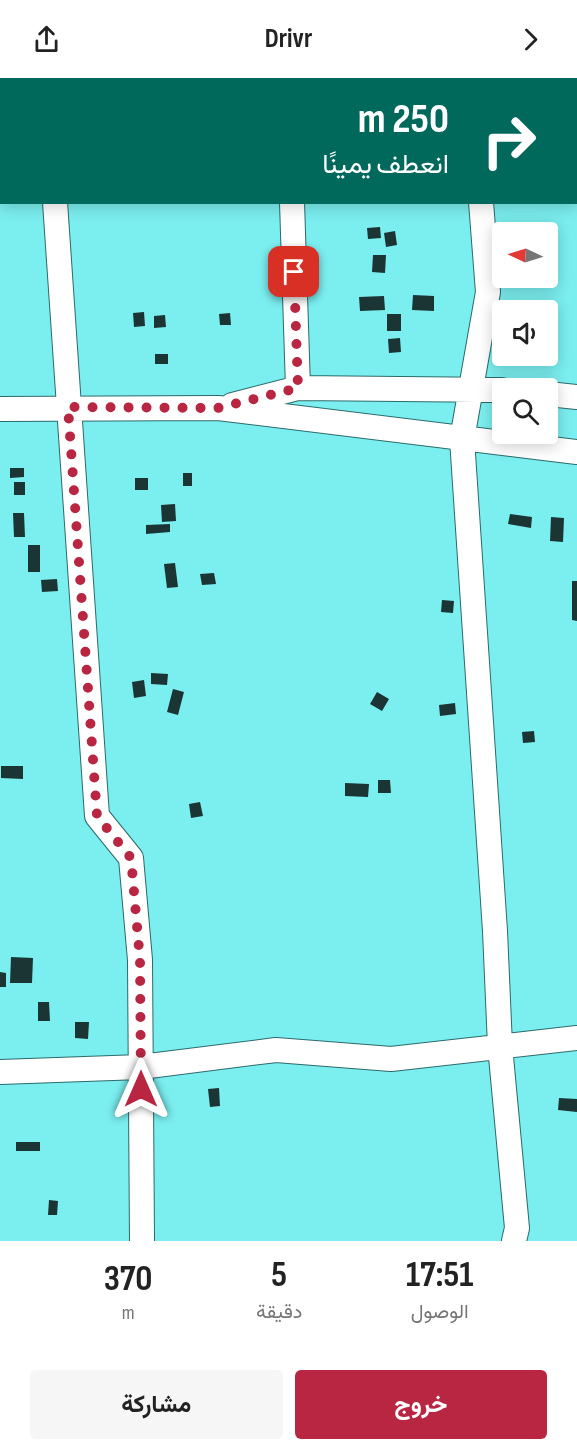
<!DOCTYPE html>
<html lang="ar">
<meta charset="utf-8">
<style>
:root{--surface:#fff;--page:#f6f6f6;--text:#222;--muted:#767676;--accent:#b82642}
body{margin:0;font-family:"Sofia Sans Condensed",Vazirmatn,sans-serif;background:var(--page);color:var(--text);direction:rtl;height:100vh;display:flex;flex-direction:column;font-size:22px;white-space:nowrap}
*{box-sizing:border-box;margin:0}
p{font-size:20px;color:var(--muted)}
.icon{flex:none;width:33px;height:33px;fill:none;stroke:currentColor;stroke-width:2;stroke-linecap:round;stroke-linejoin:round}
.map{position:relative;height:1163px;overflow:hidden;direction:ltr}
.details{display:flex;flex-direction:column;background:var(--surface);flex:1}
.details>*{flex:none}
.guide{position:absolute;left:0px;top:0px;width:578px;height:126px;box-shadow:0 3px 15px #0003;direction:rtl;background:#00695c;color:#fff;overflow:hidden}
.needle{width:39px;rotate:274deg}
.tools{position:absolute;left:492px;top:144px;display:grid;gap:12px}
.tools a{display:grid;place-items:center;width:66px;height:66px;border-radius:6px;background:var(--surface);box-shadow:0 3px 15px #0003;font-size:30px}
.pin{position:absolute;display:grid;place-items:center;width:51px;height:51px;color:#fff;margin:-26px;border-radius:12px;box-shadow:0 3px 9px #0006}
.me{position:absolute;width:66px;margin:-33px;rotate:0deg;stroke-linejoin:round;filter:drop-shadow(0 0 4px #0008)}
.turn{display:flex;align-items:center;gap:21px;height:126px;padding:0 30px;font-size:27px}
.turn .icon{width:78px;height:78px;stroke-width:2.5}
.turn b{display:block;font-size:42px;line-height:51px}
.eta{display:flex;justify-content:space-evenly;align-items:center;height:102px;text-align:center}
.eta b{font-size:36px;font-weight:700;line-height:42px}
.primary-button{display:flex;gap:12px;margin-top:auto;padding:12px 30px}
.primary-button a{flex:1;height:69px;border-radius:6px;background:var(--accent);color:#fff;font-size:24px;font-weight:700;line-height:69px;text-align:center}
.primary-button a+a{background:var(--page);color:var(--text)}
header{display:flex;justify-content:space-between;align-items:center;height:78px;padding:0 30px;background:var(--surface);font-size:27px;font-weight:700}
.map>svg:first-child{display:block}
</style>
<header><svg class="icon" aria-label="forward" viewBox="0 0 24 24"><path d="M9 5l7 7-7 7"/></svg>Drivr<svg class="icon" aria-label="share" viewBox="0 0 24 24"><path d="M12 15V3M7 8l5-5 5 5M5 13v7h14v-7"/></svg></header>
<div class="map">
<svg width="577" height="1163" viewBox="0 0 577 1163">
<rect width="100%" height="100%" fill="#7beeef"/>
<path fill="#1b3535" d="M380,149L381,160L368,161L367,150Z
M395,153L397,167L386,169L384,155Z
M373,177H386L385,195L372,194Z
M413,217L434,218V233L412,232Z
M384,218L385,232L360,233L359,219Z
M144,234L145,248L134,249L133,235Z
M230,235L231,247H220L219,236Z
M387,236H401V253H387Z
M165,237L166,249L154,250V238Z
M400,260L401,274L389,275L388,261Z
M155,276H168V286H155Z
M10,390H24V399L10,400Z
M183,395H192V408H183Z
M135,400H148V412H135Z
M14,404H25V417H14Z
M175,426L176,443L162,444L161,427Z
M13,435H24L25,459H14Z
M510,436L532,439L531,450L508,446Z
M551,439L564,440L563,464L550,463Z
M170,446V454L146,456V447Z
M28,467H40V494H28Z
M175,485L178,509L167,510L164,486Z
M214,495L216,506L202,507L200,496Z
M57,501L58,513L42,514L41,502Z
M572,503H577V543L572,542Z
M442,522L454,523L453,535L441,534Z
M151,595L168,596L167,607L151,606Z
M144,602L146,618L134,620L132,604Z
M173,611L184,614L178,637L167,634Z
M377,614L389,621L382,633L370,626Z
M455,625L456,636L440,638L439,627Z
M534,653L535,664L523,665L522,654Z
M1,688H23V701L1,700Z
M378,702H390L391,715H378Z
M345,705L369,706L368,719L345,718Z
M200,724L203,738L191,740L189,726Z
M11,879L33,880L32,905H10Z
M0,894L6,895V909H0Z
M38,924H49L50,943H38Z
M75,944H89L88,961L75,960Z
M219,1010L220,1028L210,1029L208,1011Z
M559,1020L577,1021V1034L558,1032Z
M16,1064H40V1073H16Z
M49,1122L58,1123L57,1137H48Z"/>
<g fill="none" stroke-linecap="round" stroke-linejoin="round">
<defs>
<path id="minor" d="M47,0L48,2
M288,0V2
M470,0V2
M55,124L97,738L131,780L140,882L142,1163
M292,124L298,310
M481,124L488,214L462,361L495,853L500,968L517,1150L514,1163
M548,316L577,319
M232,327L298,310L502,312
M0,331L218,330L577,374
M0,994L141,989L276,972L391,981L577,960"/>
</defs>
<use href="#minor" stroke="#2c6a6b" stroke-width="26"/>
<use href="#minor" stroke="#fff" stroke-width="24"/>
</g>
<g fill="none" stroke-linecap="round" stroke-linejoin="round">
<path stroke="#b82642" stroke-width="10" stroke-dasharray="0 18" d="M141,1011L140,882L131,780L97,738L68,329L218,330L298,310L294,194"/>
</g>
</svg>
<div class="tools">
<a><svg class="needle" viewBox="-14 -14 28 28"><path d="M0-13l5 13h-10z" fill="#e53935"/><path d="M0 13l5-13h-10z" fill="#767676"/></svg></a>
<a><svg class="icon" aria-label="sound" viewBox="0 0 24 24"><path d="M4 9h4l5-4v14l-5-4H4zM17 9q2 3 0 6"/></svg></a>
<a><svg class="icon" aria-label="search" viewBox="0 0 24 24"><circle cx="10" cy="10" r="6"/><path d="M15 15l6 6"/></svg></a>
</div>
<div class="pin" style="left:294px;top:194px;background:#d93025"><svg class="icon" aria-label="arrive" viewBox="0 0 24 24"><path d="M6 21V4h12l-3 4 3 4H6"/></svg></div>
<svg class="me" style="left:141px;top:1011px" viewBox="-20 -20 40 40"><path d="M0-17L14 15 0 8-14 15z" fill="#b82642" stroke="#fff" stroke-width="4"/></svg>
<div class="guide">
<div class="turn"><svg class="icon" aria-label="right" viewBox="0 0 24 24"><path d="M7 20v-9h11M14 6l5 5-5 5"/></svg><div><b>250 m</b>انعطف يمينًا</div></div>
</div>
</div>
<section class="details">
<div class="eta">
<div><b>17:51</b><p>الوصول</p></div>
<div><b>5</b><p>دقيقة</p></div>
<div><b>370</b><p>m</p></div>
</div>
<div class="primary-button"><a>خروج</a><a>مشاركة</a></div>
</section>
